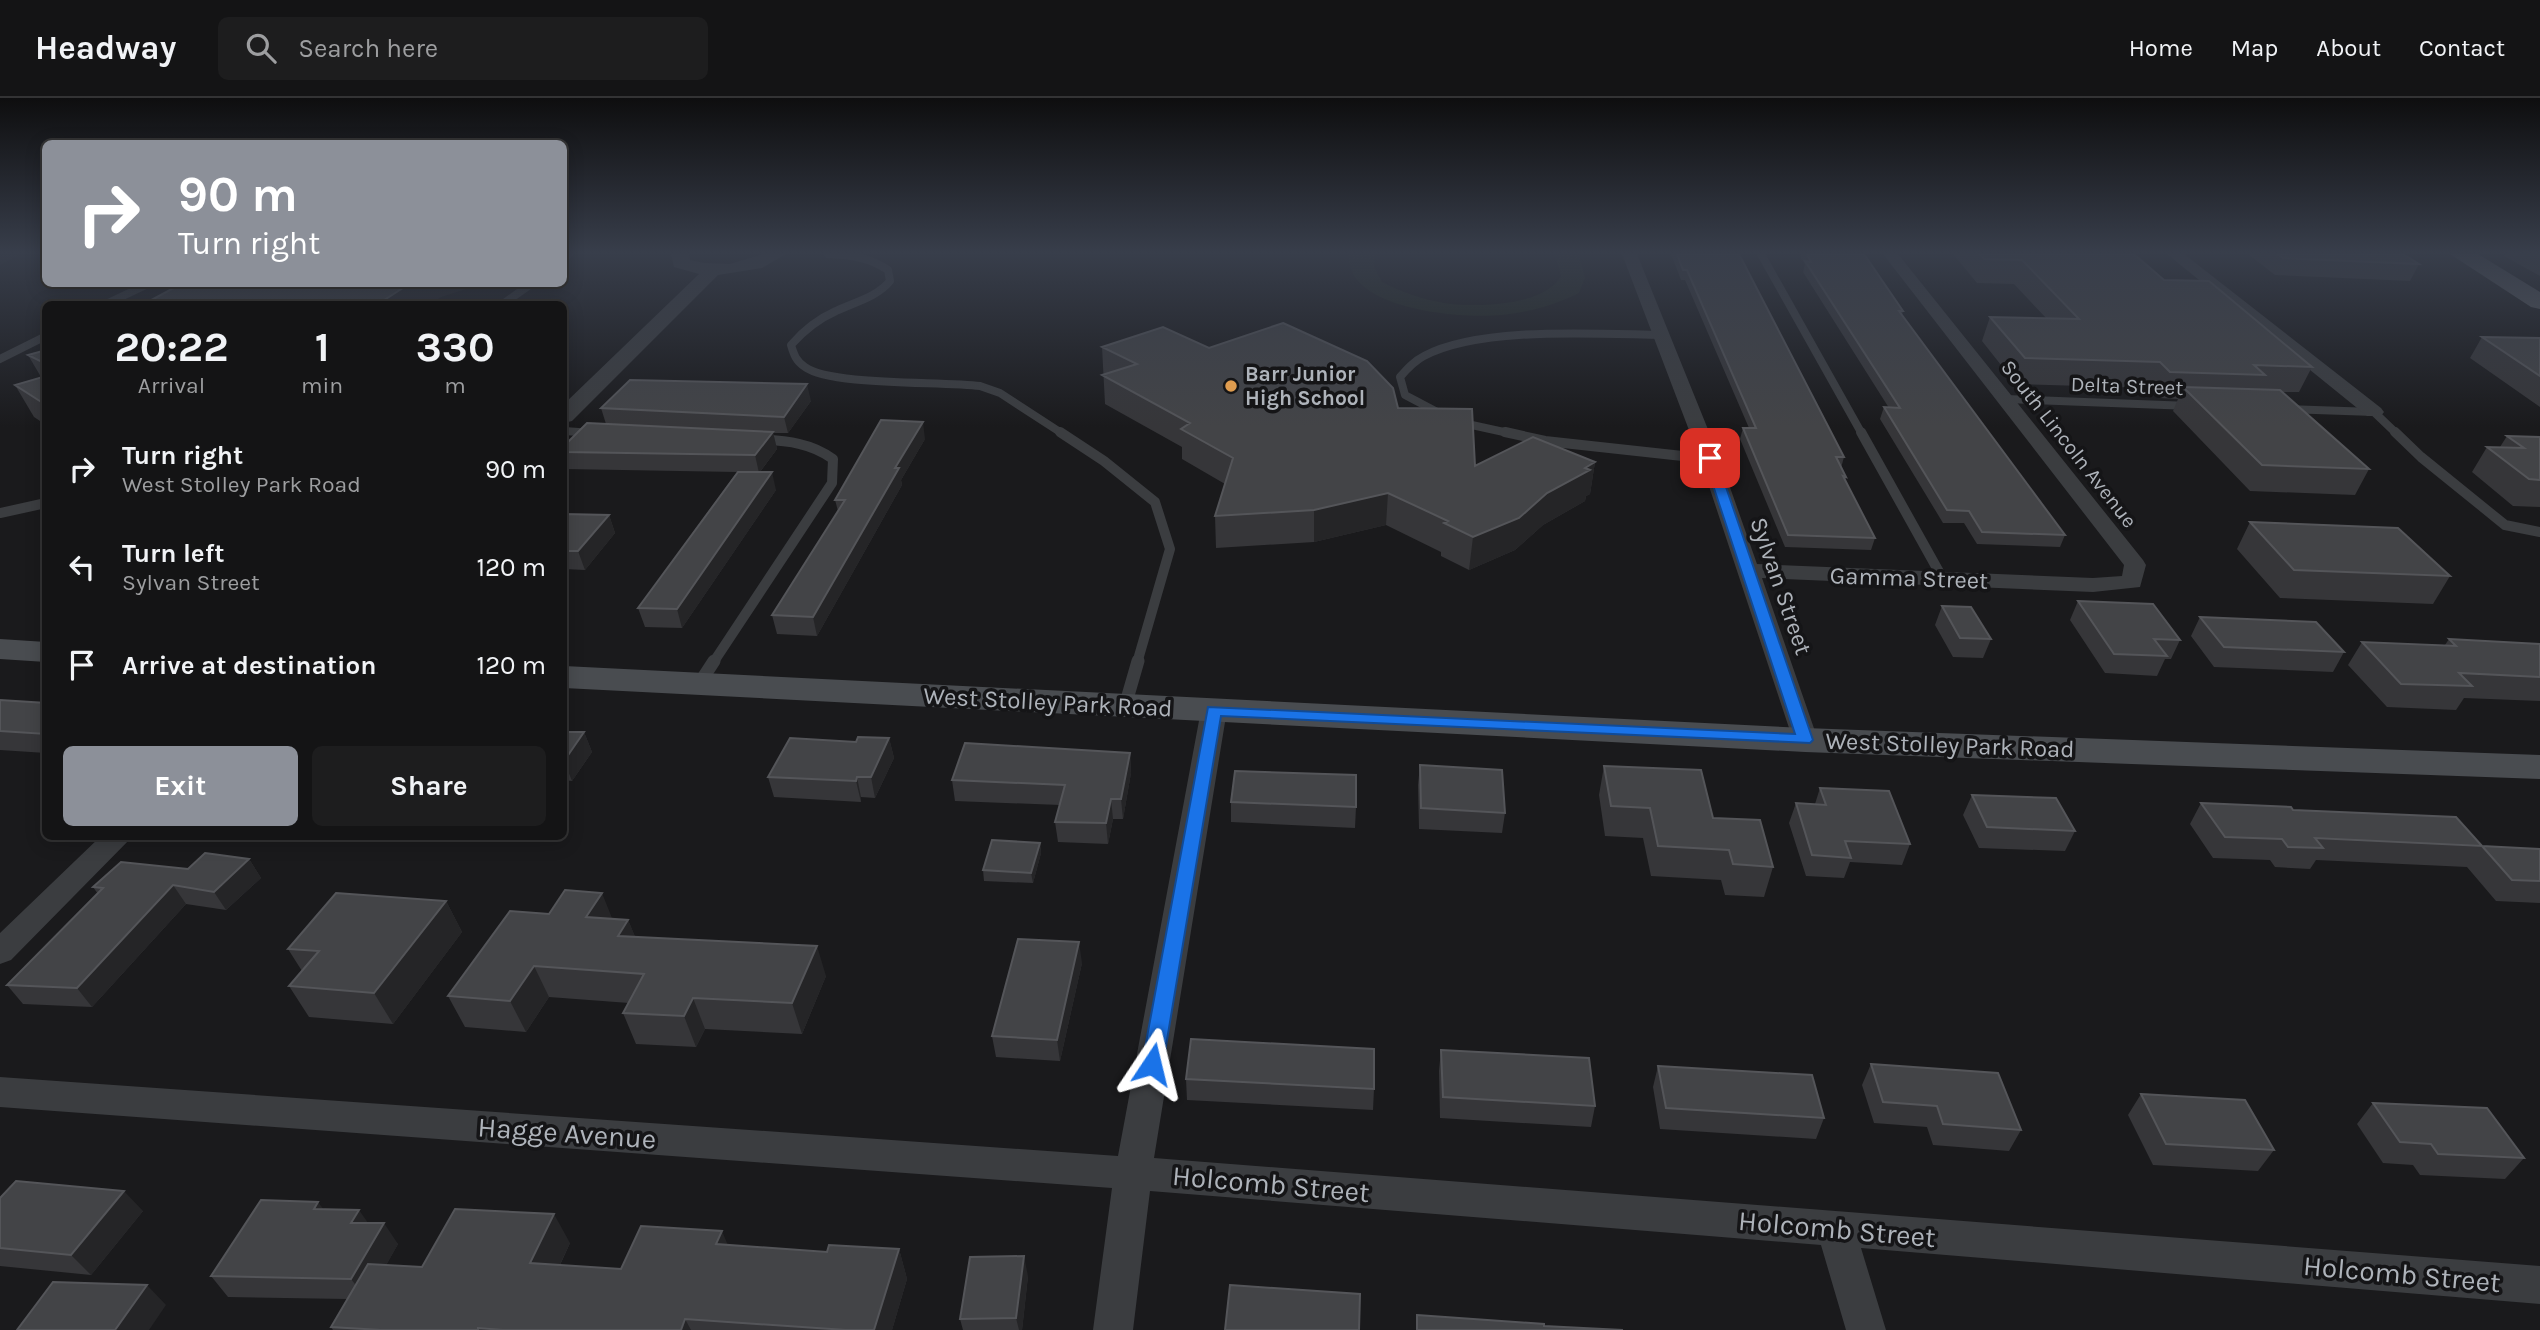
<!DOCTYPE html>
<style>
:root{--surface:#141415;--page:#1d1d1e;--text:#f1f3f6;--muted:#9d9ea0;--line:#333334;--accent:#8c9099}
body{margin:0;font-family:Karla,sans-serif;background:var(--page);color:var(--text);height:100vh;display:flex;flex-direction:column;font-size:26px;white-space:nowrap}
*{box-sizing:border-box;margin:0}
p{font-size:23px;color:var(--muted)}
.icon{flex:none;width:38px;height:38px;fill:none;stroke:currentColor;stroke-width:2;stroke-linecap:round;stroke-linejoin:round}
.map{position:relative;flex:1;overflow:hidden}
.sheet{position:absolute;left:42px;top:203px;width:525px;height:539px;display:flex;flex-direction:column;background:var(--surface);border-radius:10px;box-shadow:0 4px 18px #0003,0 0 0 2px var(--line)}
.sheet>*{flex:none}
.banner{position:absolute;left:42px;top:42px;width:525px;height:147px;border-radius:10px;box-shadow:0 4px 18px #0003,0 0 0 2px var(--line);background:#8c9099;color:#fff;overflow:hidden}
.pin{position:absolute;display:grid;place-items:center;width:60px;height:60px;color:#fff;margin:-30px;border-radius:14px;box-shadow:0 4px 10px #0006}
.me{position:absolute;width:77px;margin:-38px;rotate:10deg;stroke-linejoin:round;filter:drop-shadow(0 0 5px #0008)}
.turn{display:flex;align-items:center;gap:24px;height:147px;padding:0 21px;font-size:32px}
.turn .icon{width:91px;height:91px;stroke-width:2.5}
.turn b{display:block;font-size:49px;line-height:60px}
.eta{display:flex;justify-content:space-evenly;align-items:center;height:119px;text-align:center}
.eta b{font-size:42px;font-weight:700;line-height:49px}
.cta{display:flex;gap:14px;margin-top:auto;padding:14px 21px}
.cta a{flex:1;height:80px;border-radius:10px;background:var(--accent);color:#fff;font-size:28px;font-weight:700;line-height:80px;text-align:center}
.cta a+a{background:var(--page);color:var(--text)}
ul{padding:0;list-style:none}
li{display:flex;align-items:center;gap:21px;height:98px;padding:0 21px}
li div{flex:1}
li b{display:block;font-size:26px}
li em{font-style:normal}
header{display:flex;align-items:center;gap:42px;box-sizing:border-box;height:98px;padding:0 35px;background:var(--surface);border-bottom:2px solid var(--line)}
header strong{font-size:33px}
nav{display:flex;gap:38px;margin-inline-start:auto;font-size:24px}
.search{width:490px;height:63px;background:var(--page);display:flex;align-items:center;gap:18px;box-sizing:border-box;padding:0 24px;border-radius:10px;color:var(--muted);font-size:26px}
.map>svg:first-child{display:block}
</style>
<header>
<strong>Headway</strong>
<div class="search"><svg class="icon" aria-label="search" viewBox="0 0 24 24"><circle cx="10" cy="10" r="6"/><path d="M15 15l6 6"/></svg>Search here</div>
<nav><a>Home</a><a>Map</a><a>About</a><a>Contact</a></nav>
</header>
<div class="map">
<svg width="2540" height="1232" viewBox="0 0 2540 1232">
<rect width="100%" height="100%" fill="#1a1a1c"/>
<path fill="#202620" d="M1349,156H1375L1374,169L1382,184C1401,194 1422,201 1444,205C1475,210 1545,208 1561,178L1555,156H1579L1585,180L1579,195C1555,207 1530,214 1502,217C1463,221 1344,212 1349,156Z"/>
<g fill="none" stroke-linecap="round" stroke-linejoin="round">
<path stroke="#3b3d40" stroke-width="8" d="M828,156C850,157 869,159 888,172L890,183C877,199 855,204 836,213C818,221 804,232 791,247C794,257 796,263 805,269C831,288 942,283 980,288L1000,295L1063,336
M1761,156L1862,336
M564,161L569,156
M106,206L148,186
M503,206L531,186
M0,261L46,238
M2005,301L2191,308
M2286,311L2374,314L2397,336
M1441,316L1405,297L1400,279C1407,271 1414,263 1424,258C1480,228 1597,236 1662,237
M1458,324L1513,336
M564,333L593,335"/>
<path stroke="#3b3d40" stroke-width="10" d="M584,334L593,335
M1060,334L1104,363L1155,404L1170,451L1137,565
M1505,334L1545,343L1710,361
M1861,334L1943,481
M2395,334L2421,359L2505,427L2540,434
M0,415L46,405
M713,565L832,385L833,361C810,344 785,343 758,341"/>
<path stroke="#3b3d40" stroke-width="13" d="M699,586L714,563
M1125,608L1138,563"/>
<path fill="#3b3d40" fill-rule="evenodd" d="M1622,156H1637L1720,361L1757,466L2093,480L2122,478L2124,467L1883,156H1898L2143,462L2146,467L2140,489L2093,494L1762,480L1818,642L1815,648L1805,650L1795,648L1700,361Z
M2167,156H2184L2381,310L2384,314L2381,318H2367Z
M1214,604L1223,606L1227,612L1154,1060L2540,1168V1206L1861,1150L1886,1232H1846L1821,1147L1150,1093L1133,1232H1093L1112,1090L0,1009V979L1118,1058L1201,612L1205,606Z
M101,738H133L11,862L0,866V835Z"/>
<path fill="#3b3d40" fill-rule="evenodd" d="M671,156H689L690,162L704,165L730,166L763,156H786L762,170L718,177L572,323L564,325V306L699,176L674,169Z"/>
<path fill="#494c50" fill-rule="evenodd" d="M0,541L46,544V564L0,561Z
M564,568L1805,630L2540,657V681L1805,654L564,590Z"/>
<path fill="#575a5f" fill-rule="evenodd" d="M2450,156H2478L2540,194V211L2531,209Z"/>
</g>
<path fill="#363639" d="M1671,156H1739L1844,359L1841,370L1846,379L1845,383L1875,440L1871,452L1785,449L1740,341L1743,330H1749L1685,182H1681Z
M1801,156H1864L1903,213L1902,217L2065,437L2060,449L1977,446L1964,425H1943L1880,321L1884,309L1889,310L1803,174L1805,166L1801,160Z
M1953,156H2134L2164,182L2312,269L2299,294H2281L2369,371L2355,397L2250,393L2173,313L2178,301L2159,300L2150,290L2016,286L1982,243L1990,219L2046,220L2014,186L1977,185Z
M2248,156H2403L2419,166L2410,183L2275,177Z
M2505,156H2540V178L2504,158Z
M2482,239L2540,240V309L2470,260Z
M1102,249L1209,250L1398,310L1475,368L1595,364L1590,396L1586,398L1585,403L1543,427L1515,452L1469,472L1441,458V454L1386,427L1314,444L1216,450L1215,418L1225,386L1182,361V349L1105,306Z
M46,252V327L34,319L15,287L41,279L28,257Z
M811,303L788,335H773L777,351L760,374L776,392L682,530L645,529L638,510L737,374L564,371V348L606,326L601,310Z
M2507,338L2540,339V409L2513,408L2472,374L2487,349H2500Z
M925,341L901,382L902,387L817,538L777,536L772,517L838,413L835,402Z
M564,416L609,417L615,435L585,472L564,471Z
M2250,424L2450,478L2433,506L2280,500L2237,451Z
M2078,503L2180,542L2171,561H2165L2157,578L2105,575L2070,522Z
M1942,508L1991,541L1983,560L1953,559L1935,527Z
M2200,519L2344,554L2333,574L2214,569L2191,538Z
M2449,541L2540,546V603L2464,600L2456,612L2387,609L2348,567L2362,544L2445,547Z
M0,602L46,605V655L0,652Z
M564,634H584L592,654L572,683L564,682Z
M889,640L894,660L875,700L861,699V704L774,699L768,679L856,644Z
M1130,655L1131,675L1123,721H1113L1108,746L1058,744L1055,724L1060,707L955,703L952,682Z
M1420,667L1505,715L1502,735L1419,731L1418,687Z
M1604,668L1713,720L1773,769L1764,799L1725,797L1721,782L1651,778L1643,740L1605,738L1599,697Z
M1820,690L1910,746L1902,767L1850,764L1844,780L1806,778L1789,725L1796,705L1815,706Z
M1972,697L2075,733L2065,753L1979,750L1963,717Z
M1231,704L1356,709L1355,730L1231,724Z
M2201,705L2293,712L2482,748L2540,751V805L2496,803L2467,769L2316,762L2310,771L2275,769L2270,762L2213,760L2190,726Z
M1040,745L1041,755L1033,785L984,783L983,772Z
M249,761L261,780L226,812L186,806L92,909L23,906L7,887L98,796L93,789L188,771Z
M446,803L462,834L393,926L309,919L289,888L302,873L288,851Z
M612,821L628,822L635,839L826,878L802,936L705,931L696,949L636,946L623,915L629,905L549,899L526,934L465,929L448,898Z
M1082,865L1060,963L996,959L992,938Z
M1441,952L1595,1008L1591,1029L1440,1020L1439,973Z
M1871,966L2021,1032L2009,1053L1933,1047L1927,1029L1874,1025L1862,987Z
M1658,968L1824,1020L1816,1041L1660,1031L1653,989Z
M1186,981L1374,991L1373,1012L1187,1002Z
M2141,996L2274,1052L2258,1073L2153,1067L2128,1017Z
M2373,1005L2524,1060L2505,1081L2420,1077L2413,1067L2383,1065L2357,1026Z
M0,1100L143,1113L91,1177L0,1168Z
M323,1111L368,1125L398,1146L386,1167L422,1169L570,1145L560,1167L621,1171L728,1147L827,1154L899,1151L907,1181L892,1232H333L331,1229L347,1201L228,1199L211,1178Z
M1028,1178L1022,1232H963L960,1221Z"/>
<path fill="#252527" d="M0,156H21L0,167Z
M409,186H478L479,187L441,199L431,206H378Z
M807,286L811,303L788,335L784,319Z
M923,324L925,341L901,382L902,387L817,538L813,519L895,370Z
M773,334L777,351L759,375L755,357Z
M1595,364L1590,396L1586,398L1585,403L1543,427L1515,452L1469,472L1473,439L1547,395Z
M772,374L776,392L682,530L677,511Z
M1388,395L1386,427L1314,444V412Z
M609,417L615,435L585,472L578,453Z
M584,634L592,654L572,683L564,663Z
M889,640L894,660L875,700L871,679Z
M1130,655L1131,675L1123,721L1121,701Z
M857,679L861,699V704L856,683Z
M1111,701L1113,721L1108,746L1106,725Z
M1040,745L1041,755L1033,785L1031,775Z
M249,761L261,780L226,812L214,794Z
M173,787L186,806L92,909L77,890Z
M602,795L614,825L586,819Z
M446,803L462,834L393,926L374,895Z
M628,822L641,852L618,838Z
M1079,844L1082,865L1060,963L1057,942Z
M817,848L826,878L802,936L792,905Z
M534,868L549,899L526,934L510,903Z
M693,900L705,931L696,949L684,918Z
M124,1093L143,1113L91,1177L71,1157Z
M318,1104L333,1124L314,1111Z
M359,1112L373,1132L351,1125Z
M554,1116L570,1145L547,1194L530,1165Z
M384,1125L398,1146L367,1202L351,1181Z
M722,1133L734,1162L716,1146Z
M899,1151L907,1181L892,1232H874Z
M1024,1158L1028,1178L1022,1232H1019L1016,1220Z
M147,1187L166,1207L149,1232H115Z
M685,1221L691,1232H681Z"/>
<path fill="#434447" stroke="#545559" stroke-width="2" d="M1677,156H1739L1844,359H1836L1846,379L1843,378L1875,440L1788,437L1743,330H1756L1687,172H1683Z
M1807,156H1864L1903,213H1899L2065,437L1982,434L1969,413L1947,412L1884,309L1900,310L1805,163L1811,164Z
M1980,156H2134L2164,182L2209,183L2312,269L2254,267L2265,277L2170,274L2160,264L2025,260L1990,219L2079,221L2022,162L1984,161Z
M2278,156H2403L2419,166L2283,160Z
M181,186H409L378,206H144Z
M1283,225L1367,263L1393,290L1398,310L1472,311L1475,368L1533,339L1595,364L1585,370L1590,372L1547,395L1519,420L1473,439L1444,425L1448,423L1388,395L1314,412L1215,418L1233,360L1181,331L1190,325L1102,277L1137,266L1102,249L1163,229L1209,250Z
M2482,239L2540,240V278Z
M46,252V266L28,257Z
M46,278V307L15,287Z
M630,282L807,286L784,319L601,310Z
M2183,289L2280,292L2369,371L2262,367Z
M881,322L923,324L895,370H899L813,519L772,517L845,402H835Z
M587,325L773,334L755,357L564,354V348Z
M2507,338L2540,339V382L2529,381L2487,349L2524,350Z
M738,374H772L677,511L638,510Z
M564,416L609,417L578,453H564Z
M2250,424L2398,430L2450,478L2294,472Z
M2078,503L2153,506L2180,542L2154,541L2167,558L2114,556Z
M1942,508L1971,509L1991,541L1960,540Z
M2200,519L2316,524L2344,554L2224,549Z
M2449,541L2540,546V579L2459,575L2472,588L2401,586L2362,544L2456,548Z
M0,602L46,605V636L0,633Z
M564,634H584L564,663Z
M858,639L889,640L871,679H857L856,683L768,679L790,640L856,644Z
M965,645L1130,655L1121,701H1111L1106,725L1055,724L1065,687L952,682Z
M1420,667L1502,672L1505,715L1421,710Z
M1604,668L1701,672L1713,720L1760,722L1773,769L1733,766L1729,752L1658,748L1650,710L1611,708Z
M1235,673L1356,677V709L1231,704Z
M1820,690L1889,693L1910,746L1845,743L1851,760L1812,757L1796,705L1826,707Z
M1972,697L2056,700L2075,733L1987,729Z
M2201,705L2291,709L2293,712L2456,719L2482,748L2315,740L2323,750L2288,749L2282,741L2225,739Z
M992,742L1040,745L1031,775L983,772Z
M2482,748L2540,751V783L2512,782Z
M205,755L249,761L214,794L173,787L77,890L7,887L103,790L93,789L121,764L188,771Z
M565,792L602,795L586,819L628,822L618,838L817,848L792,905L693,900L684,918L623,915L644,876L534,868L510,903L448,898L510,813L549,816Z
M336,795L446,803L374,895L289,888L319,853L288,851Z
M1018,841L1079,844L1057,942L992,938Z
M1191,941L1374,951V991L1186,981Z
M1441,952L1589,960L1595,1008L1443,999Z
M1871,966L1998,975L2021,1032L1943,1026L1937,1008L1883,1004Z
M1658,968L1812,977L1824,1020L1666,1010Z
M2141,996L2245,1002L2274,1052L2166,1046Z
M2373,1005L2487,1010L2524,1060L2438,1056L2431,1046L2400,1044Z
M16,1083L124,1093L71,1157L0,1150V1100Z
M261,1102L318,1104L314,1111L359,1112L351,1125H384L351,1181L211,1178Z
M455,1111L554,1116L530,1165L621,1171L641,1128L722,1133L716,1146L827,1154L829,1147L899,1151L874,1232H846L685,1221L681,1232H503L478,1230V1232H381L331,1229L368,1166L422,1169Z
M1024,1158L1016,1220L960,1221L970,1159Z
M53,1184L147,1187L115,1232H17Z
M1230,1187L1360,1196L1359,1232H1225Z
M1417,1217L1544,1226V1228L1623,1232H1417Z"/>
<linearGradient id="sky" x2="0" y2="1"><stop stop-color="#0e0e0f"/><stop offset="0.47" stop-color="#383e4b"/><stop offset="1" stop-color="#383e4b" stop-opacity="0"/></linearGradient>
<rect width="2540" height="329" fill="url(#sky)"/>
<path fill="#1a73e8" stroke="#114b97" stroke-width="2" d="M1710,357L1716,360L1813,642L1810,645L1221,618L1163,966L1160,972L1152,975L1145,972L1142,966L1208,609L1795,636L1704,360Z"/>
<circle fill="#df9c4f" stroke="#151517" stroke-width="2.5" cx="1231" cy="288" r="7"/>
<g text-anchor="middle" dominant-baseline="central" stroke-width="7" stroke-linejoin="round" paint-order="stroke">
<g font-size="21" font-weight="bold" fill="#aeb3ba" stroke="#151517" text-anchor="start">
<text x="1245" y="276">Barr Junior<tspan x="1245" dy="24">High School</tspan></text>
</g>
<g font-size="21" fill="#aeb3ba" stroke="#151517">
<text transform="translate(2127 288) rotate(2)">Delta Street</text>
<text transform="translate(2069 346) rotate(52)">South Lincoln Avenue</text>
</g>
<g font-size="24" fill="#aeb3ba" stroke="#151517">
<text transform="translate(1909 480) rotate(2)">Gamma Street</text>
<text transform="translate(1781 488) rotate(71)">Sylvan Street</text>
<text transform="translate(1048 604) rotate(3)">West Stolley Park Road</text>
<text transform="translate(1950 647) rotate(2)">West Stolley Park Road</text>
</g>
<g font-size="28" fill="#aeb3ba" stroke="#151517">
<text transform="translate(567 1035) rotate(4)">Hagge Avenue</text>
<text transform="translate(1271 1086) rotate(5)">Holcomb Street</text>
<text transform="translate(1837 1131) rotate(5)">Holcomb Street</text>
<text transform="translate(2402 1176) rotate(5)">Holcomb Street</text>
</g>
</g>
</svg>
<div class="pin" style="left:1710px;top:360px;background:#d93025"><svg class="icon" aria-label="arrive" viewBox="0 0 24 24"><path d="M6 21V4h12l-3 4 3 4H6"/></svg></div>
<svg class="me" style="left:1152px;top:966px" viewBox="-20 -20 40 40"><path d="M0-17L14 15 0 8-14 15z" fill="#1a73e8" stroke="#fff" stroke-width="4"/></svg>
<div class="banner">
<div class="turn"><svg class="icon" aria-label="right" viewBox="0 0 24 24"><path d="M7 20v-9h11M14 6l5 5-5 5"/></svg><div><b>90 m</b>Turn right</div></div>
</div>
<section class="sheet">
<div class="eta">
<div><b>20:22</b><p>Arrival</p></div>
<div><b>1</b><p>min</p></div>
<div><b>330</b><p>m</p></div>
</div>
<ul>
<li><svg class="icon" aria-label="right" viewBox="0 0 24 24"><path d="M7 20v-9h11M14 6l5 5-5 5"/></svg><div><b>Turn right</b><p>West Stolley Park Road</p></div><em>90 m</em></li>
<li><svg class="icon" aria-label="left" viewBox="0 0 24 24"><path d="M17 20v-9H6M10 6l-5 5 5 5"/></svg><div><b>Turn left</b><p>Sylvan Street</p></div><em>120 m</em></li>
<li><svg class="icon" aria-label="arrive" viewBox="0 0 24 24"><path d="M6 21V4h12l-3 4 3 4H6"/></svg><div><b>Arrive at destination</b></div><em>120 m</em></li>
</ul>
<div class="cta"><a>Exit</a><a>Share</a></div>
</section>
</div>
